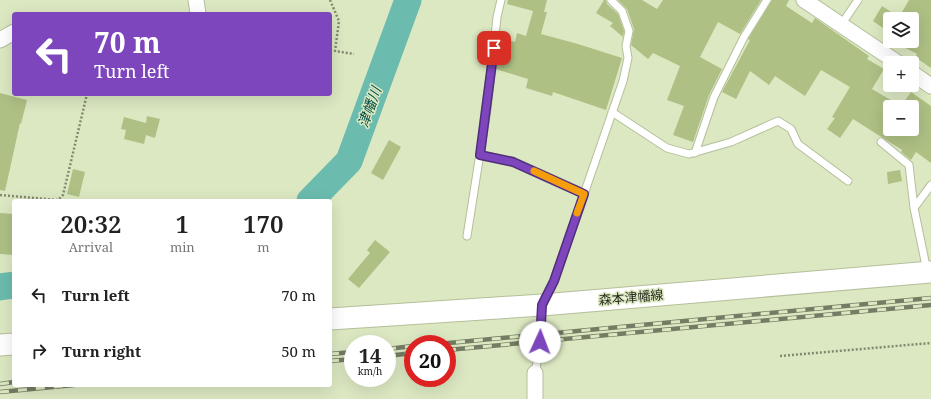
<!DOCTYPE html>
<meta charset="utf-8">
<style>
:root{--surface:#fff;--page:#f2f2f2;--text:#222;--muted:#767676}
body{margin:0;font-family:"Noto Serif","Noto Sans JP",serif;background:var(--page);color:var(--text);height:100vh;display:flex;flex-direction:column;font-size:15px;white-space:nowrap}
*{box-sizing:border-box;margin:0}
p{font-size:13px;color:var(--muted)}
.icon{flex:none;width:22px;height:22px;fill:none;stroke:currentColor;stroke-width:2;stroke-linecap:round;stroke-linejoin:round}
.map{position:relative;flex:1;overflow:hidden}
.side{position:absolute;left:12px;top:199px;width:320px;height:188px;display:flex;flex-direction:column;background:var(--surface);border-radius:4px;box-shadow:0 4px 16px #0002}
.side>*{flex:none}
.top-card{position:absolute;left:12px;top:12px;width:320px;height:84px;border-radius:4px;box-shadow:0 4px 16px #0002;background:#7d46bd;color:#fff;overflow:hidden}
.tools{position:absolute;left:883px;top:12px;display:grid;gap:8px}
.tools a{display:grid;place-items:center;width:36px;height:36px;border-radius:4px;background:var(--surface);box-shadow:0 4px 16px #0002;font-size:20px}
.speed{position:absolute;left:344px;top:335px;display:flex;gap:8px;font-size:20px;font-weight:700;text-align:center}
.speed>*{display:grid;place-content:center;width:52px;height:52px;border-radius:50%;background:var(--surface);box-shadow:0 4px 16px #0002;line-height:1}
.speed small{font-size:10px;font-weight:400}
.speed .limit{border:6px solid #d22;background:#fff;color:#111}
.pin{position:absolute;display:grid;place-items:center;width:34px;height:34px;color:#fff;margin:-17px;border-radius:8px;box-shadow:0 2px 6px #0006}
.me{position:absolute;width:44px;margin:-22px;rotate:2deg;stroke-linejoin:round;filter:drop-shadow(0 0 3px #0008)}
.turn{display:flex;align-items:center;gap:14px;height:84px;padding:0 16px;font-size:18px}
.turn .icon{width:52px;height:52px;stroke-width:2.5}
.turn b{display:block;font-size:28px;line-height:34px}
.eta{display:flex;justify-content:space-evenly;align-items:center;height:68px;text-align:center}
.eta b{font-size:24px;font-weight:600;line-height:28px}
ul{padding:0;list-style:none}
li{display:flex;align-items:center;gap:12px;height:56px;padding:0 16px}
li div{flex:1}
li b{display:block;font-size:15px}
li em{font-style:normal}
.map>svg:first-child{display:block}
</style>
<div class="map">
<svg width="931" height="399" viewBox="0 0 931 399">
<rect width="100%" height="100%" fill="#dce8c2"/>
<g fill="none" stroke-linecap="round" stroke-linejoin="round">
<path stroke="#6bbcae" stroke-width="27" d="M310,201L349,161L408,0
M0,287L14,285"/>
</g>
<path fill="#aec084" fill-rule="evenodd" d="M508,0H547L544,12H547L541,34L578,44L622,58L606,110L553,92L552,96L526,88L528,79L496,69L498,58L503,39L515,42L517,33L526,36L533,11L507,4Z
M604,0H606L607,4L618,14L624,31L623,37L610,26L613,23L596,13Z
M618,0H642L657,9L663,0H761L740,34L718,22L700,57L722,69L709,95L693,142L673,135L684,106L667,100L680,66L653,53L648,59L631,45L634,29L627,9Z
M772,0H789L786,6L812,23L815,18L869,56L867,59L884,69L872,89L901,106L911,92L931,106V163L916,152L911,160L901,152L902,150L853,119L840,138L827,129L835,118L832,117L850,87L821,70L805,96L775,76L769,85L750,71L736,99L722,92L750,40L748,39ZM890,107H912V129H890Z
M909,0H931V68L915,57L917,54L898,44L900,41H912V19H890V33L873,21L882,6L899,17Z
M0,93L27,100L21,124L20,123L5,191L0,190Z
M147,116L160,119L155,138L146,135L144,144L124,139L126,130L121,129L124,117L146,123Z
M389,140L401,147L383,180L371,173Z
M73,169L85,172L79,197L67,194Z
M900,170L902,181L888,184L887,172Z
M0,213L14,214V255L0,254Z
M375,240L390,252L359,288L348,279L370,253L367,250Z"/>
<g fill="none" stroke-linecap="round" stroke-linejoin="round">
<defs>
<path id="service" d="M841,25L858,0
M612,112L667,148L689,154L731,142L778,121L791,129L798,144L848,181
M881,142L909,165L914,208
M695,153L714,97L744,37L767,0
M480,155L513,161L584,193
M467,236L487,109L497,17L501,0
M927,271L914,208L931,185
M535,373L541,341L542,305L554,281L623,81L628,58L626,46L629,31L622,11L611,0"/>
<path id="minor" d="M196,0L198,14
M804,0L898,63
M0,40L14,32
M912,73L931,86
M535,373V399"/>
<path id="secondary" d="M330,319L542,305L931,272
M0,345L14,344"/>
</defs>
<use href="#service" stroke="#b4bf9b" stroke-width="9"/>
<use href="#minor" stroke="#b4bf9b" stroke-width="17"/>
<use href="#secondary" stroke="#b4bf9b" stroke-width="23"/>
<path stroke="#81896f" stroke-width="2.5" stroke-dasharray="2 2" stroke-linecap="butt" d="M330,0L339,21L335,51L354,54
M0,195L58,200L63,195L87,94
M780,356L931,343"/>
<use href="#service" stroke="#fff" stroke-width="7"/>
<use href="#minor" stroke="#fff" stroke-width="15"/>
<use href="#secondary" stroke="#fff" stroke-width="21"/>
<defs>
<path id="rail" d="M438,344L931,298
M387,349L413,346
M447,350L931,305
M330,354L353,352
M387,356L413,353
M330,361L353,359
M0,384L14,382
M0,392L74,385"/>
</defs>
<use href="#rail" stroke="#747c63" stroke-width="4.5"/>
<use href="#rail" stroke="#dce8c2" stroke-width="3" stroke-dasharray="9" stroke-linecap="butt"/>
</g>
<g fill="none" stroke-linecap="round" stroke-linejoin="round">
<defs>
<path id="route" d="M494,48L480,155L513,162L584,194L554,281L542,305L540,342"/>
</defs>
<use href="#route" stroke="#512e7b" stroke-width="10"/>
<use href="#route" stroke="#7d46bd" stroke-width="7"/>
<path stroke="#f59e0b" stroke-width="7" d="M534,171L584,194L577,213"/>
</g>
<g text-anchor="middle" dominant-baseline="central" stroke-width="3" stroke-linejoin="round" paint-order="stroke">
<g font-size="13" fill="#272b1d" stroke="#dce8c2">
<text transform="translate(631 297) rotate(-5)">森本津幡線</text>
</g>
<g font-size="14" font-style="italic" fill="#034e45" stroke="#dce8c2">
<text transform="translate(369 107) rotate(-70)">津幡川</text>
</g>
</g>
</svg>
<div class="tools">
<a><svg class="icon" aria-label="layers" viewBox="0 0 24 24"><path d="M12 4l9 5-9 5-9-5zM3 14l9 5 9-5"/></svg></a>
<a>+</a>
<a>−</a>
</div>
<div class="speed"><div>14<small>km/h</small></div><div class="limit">20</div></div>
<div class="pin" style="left:494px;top:48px;background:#d93025"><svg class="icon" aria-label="arrive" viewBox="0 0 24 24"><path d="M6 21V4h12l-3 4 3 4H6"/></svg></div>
<svg class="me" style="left:540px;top:342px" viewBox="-20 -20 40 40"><circle r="19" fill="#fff"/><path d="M0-13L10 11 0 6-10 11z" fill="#7d46bd"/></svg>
<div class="top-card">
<div class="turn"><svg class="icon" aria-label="left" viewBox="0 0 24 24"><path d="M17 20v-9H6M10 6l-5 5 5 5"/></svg><div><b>70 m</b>Turn left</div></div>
</div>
<section class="side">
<div class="eta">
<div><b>20:32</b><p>Arrival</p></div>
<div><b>1</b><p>min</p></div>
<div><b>170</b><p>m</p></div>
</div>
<ul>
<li><svg class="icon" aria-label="left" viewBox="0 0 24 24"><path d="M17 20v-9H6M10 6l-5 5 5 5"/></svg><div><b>Turn left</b></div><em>70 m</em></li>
<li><svg class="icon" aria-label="right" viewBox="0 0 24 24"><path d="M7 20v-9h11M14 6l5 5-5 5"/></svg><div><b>Turn right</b></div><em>50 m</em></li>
</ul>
</section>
</div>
